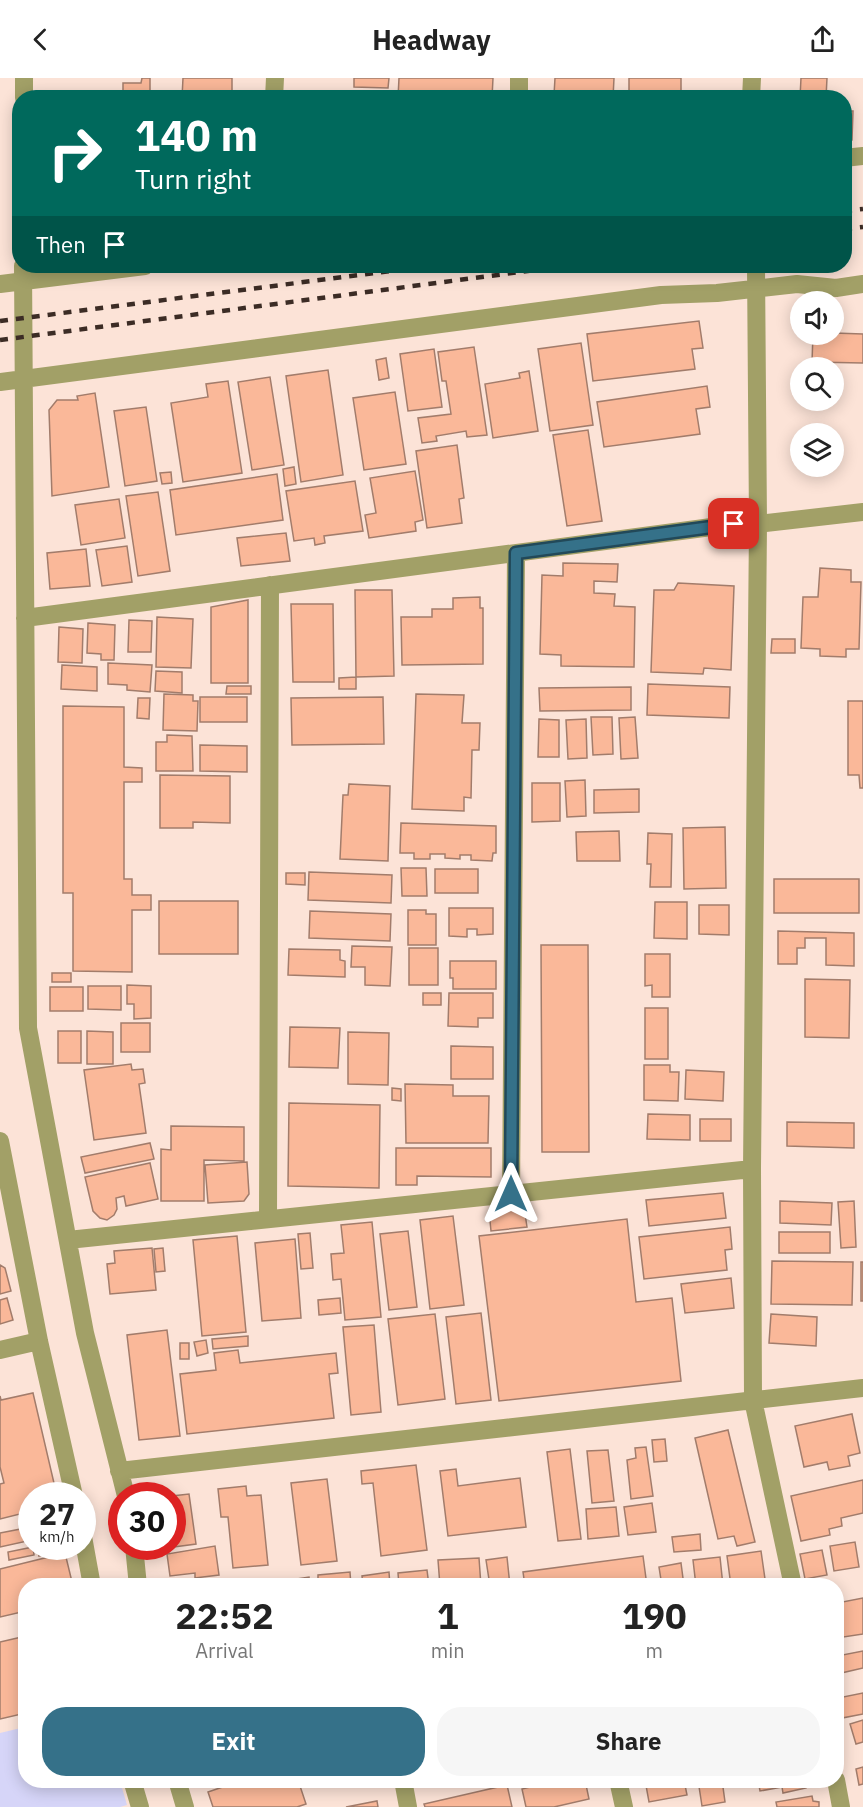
<!DOCTYPE html>
<style>
:root{--surface:#fff;--page:#f6f6f6;--text:#222;--muted:#767676;--accent:#357189}
body{margin:0;font-family:"IBM Plex Sans",sans-serif;background:var(--page);color:var(--text);height:100vh;display:flex;flex-direction:column;font-size:22px;white-space:nowrap}
*{box-sizing:border-box;margin:0}
p{font-size:20px;color:var(--muted)}
.icon{flex:none;width:33px;height:33px;fill:none;stroke:currentColor;stroke-width:2;stroke-linecap:round;stroke-linejoin:round}
.map{position:relative;flex:1;overflow:hidden}
.details{position:absolute;left:18px;top:1500px;width:826px;height:210px;display:flex;flex-direction:column;background:var(--surface);border-radius:24px;box-shadow:0 3px 15px #0003}
.details>*{flex:none}
.top-card{position:absolute;left:12px;top:12px;width:840px;height:183px;border-radius:24px;box-shadow:0 3px 15px #0003;background:#00695c;color:#fff;overflow:hidden}
.fabs{position:absolute;left:790px;top:213px;display:grid;gap:12px}
.fabs a{display:grid;place-items:center;width:54px;height:54px;border-radius:50%;background:var(--surface);box-shadow:0 3px 15px #0003;font-size:30px}
.speed{position:absolute;left:18px;top:1404px;display:flex;gap:12px;font-size:30px;font-weight:700;text-align:center}
.speed>*{display:grid;place-content:center;width:78px;height:78px;border-radius:50%;background:var(--surface);box-shadow:0 3px 15px #0003;line-height:1}
.speed small{font-size:15px;font-weight:400}
.speed .limit{border:9px solid #d22;background:#fff;color:#111}
.pin{position:absolute;display:grid;place-items:center;width:51px;height:51px;color:#fff;margin:-26px;border-radius:12px;box-shadow:0 3px 9px #0006}
.me{position:absolute;width:66px;margin:-33px;rotate:0deg;stroke-linejoin:round;filter:drop-shadow(0 0 4px #0008)}
.turn{display:flex;align-items:center;gap:21px;height:126px;padding:0 24px;font-size:27px}
.turn .icon{width:78px;height:78px;stroke-width:2.5}
.turn b{display:block;font-size:42px;line-height:51px}
.then{display:flex;align-items:center;height:57px;padding:0 24px;background:#0003;gap:12px;font-size:22px}
.eta{display:flex;justify-content:space-evenly;align-items:center;height:102px;text-align:center}
.eta b{font-size:36px;font-weight:800;line-height:42px}
.button{display:flex;gap:12px;margin-top:auto;padding:12px 24px}
.button a{flex:1;height:69px;border-radius:24px;background:var(--accent);color:#fff;font-size:24px;font-weight:800;line-height:69px;text-align:center}
.button a+a{background:var(--page);color:var(--text)}
header{display:flex;justify-content:space-between;align-items:center;height:78px;padding:0 24px;background:var(--surface);font-size:27px;font-weight:800}
.map>svg:first-child{display:block}
</style>
<header><svg class="icon" aria-label="back" viewBox="0 0 24 24"><path d="M15 5l-7 7 7 7"/></svg>Headway<svg class="icon" aria-label="share" viewBox="0 0 24 24"><path d="M12 15V3M7 8l5-5 5 5M5 13v7h14v-7"/></svg></header>
<div class="map">
<svg width="863" height="1729" viewBox="0 0 863 1729">
<rect width="100%" height="100%" fill="#fce3d7"/>
<path fill="#d6d5f8" d="M25,1649L26,1702L120,1703L127,1727L120,1729H0V1655Z"/>
<path fill="#fab899" stroke="#a27c6b" stroke-width="1.5" d="M142,0H150V19H123V5H141Z
M183,0H232V20H182Z
M354,0H389L388,10L354,9Z
M399,0H493L492,20H398Z
M555,0H614L613,20L554,17Z
M629,0H681V20H629Z
M801,0H827L826,20H800Z
M364,17H391V20H364Z
M844,33H853L852,62L844,61Z
M801,226V252H796L797,227Z
M699,243L703,270L692,271L695,291L593,303L587,256Z
M834,255L863,256V285L812,284L813,256Z
M581,265L593,347L550,353L538,271Z
M474,269L487,357L467,359L466,353L436,358L437,363L422,365L418,340L451,336L446,303H442L438,274Z
M434,271L442,329L408,333L400,276Z
M386,280L389,300L379,302L376,282Z
M328,292L343,397L301,404L286,298Z
M529,293L538,353L493,360L485,306L520,300L519,295Z
M270,299L284,387L252,392L238,304Z
M228,303L242,395L183,404L171,325L208,319L206,306Z
M707,308L710,329L696,331L700,356L604,369L597,324Z
M395,314L406,386L364,392L353,320Z
M95,315L109,409L52,418L49,332L57,322H78L77,318Z
M146,329L157,403L125,408L114,333Z
M588,352L602,443L567,448L553,357Z
M457,367L464,420L459,421L462,445L427,450L416,373Z
M294,389L296,406L285,408L283,391Z
M415,393L423,442L415,444L416,453L369,460L365,437L376,435L370,400Z
M171,394L172,405L162,406L160,395Z
M277,396L283,442L176,457L170,412Z
M355,403L363,453L324,458L325,465L315,467L314,460L294,463L286,413Z
M158,414L170,493L138,498L126,418Z
M119,421L125,460L81,467L75,427Z
M286,455L290,483L241,488L237,460Z
M127,468L132,504L102,508L96,472Z
M86,471L90,508L50,511L47,475Z
M563,485L618,486L617,504L594,503V515L615,516L614,528L635,529L634,589L561,588V577L540,576L542,497L563,498Z
M820,490L851,492V504H861L859,571H846V579L820,578V571L801,570L803,519H818Z
M678,505L734,508L731,592L704,590L703,596L651,594L654,512H674Z
M355,512H392L394,598L356,599Z
M480,519V530H483V586L402,587L401,539H432V531H453V520Z
M248,522V605H211V529Z
M291,526H333L334,604H293Z
M157,539L193,541L191,590L156,589Z
M129,542L152,543L151,574H128Z
M88,545L115,547L114,582H101V576L87,575Z
M59,549L83,551L82,585L58,584Z
M772,561H795V575H771Z
M108,585L152,587L150,614L127,612V607L108,606Z
M62,587L97,589V613L61,611Z
M156,593L182,594V615L155,613Z
M356,599V611H339V600Z
M648,606L730,609L729,640L647,637Z
M227,608H251V616H226Z
M631,609V632L540,633L539,610Z
M164,616L193,617V623H198L197,653L163,652Z
M416,616L464,617L462,645H480L479,672H472L471,720L464,719V733L412,731Z
M200,619H247V644H200Z
M383,619L384,666L292,667L291,620Z
M138,620H150L149,641L137,640Z
M848,623H863V710H860L859,697H848Z
M63,628L124,629V689L142,690V704H124V801H132V817H151V832H132V894L73,893V815H63Z
M591,639H612L613,676L593,677Z
M635,639L638,680L621,681L619,640Z
M539,641L559,642V679H538Z
M586,641L587,680L568,681L566,642Z
M167,657L192,658L193,693H156V664H167Z
M200,667L247,668V694L200,693Z
M160,697L230,698V745L193,744V750H160Z
M585,702L586,738L567,739L565,703Z
M532,705H560V743L532,744Z
M349,706L390,708L388,783L340,781L343,717H348Z
M639,711V734L594,735V712Z
M401,745L496,748V775H493L492,783L471,782V777H460V781L445,780V776H430V781H414V775H400Z
M725,749L726,810L684,811L683,750Z
M619,753L620,783H577L576,754Z
M648,755L672,756L671,809H650L651,786H647Z
M401,790H426L427,818H402Z
M435,791H478V815H435Z
M309,794L392,797L391,825L308,822Z
M286,795H305V807L286,806Z
M774,801H859V835H774Z
M159,823H238V876H159Z
M655,824H687V861L654,860Z
M699,827H729V857L699,856Z
M449,830H493V856L477,857V851H467V859L449,858Z
M408,832H426V836H436V867H408Z
M310,833L391,836L390,863L309,860Z
M778,853L854,855V888L826,887V860H805V870H797V886H778Z
M541,867H588L589,1074H542Z
M352,868L392,869L390,908L365,907V889H351Z
M409,870H438V907H409Z
M289,871L340,872V882L345,883V899L288,897Z
M645,876H670V919H652V907L645,908Z
M450,883H496V911H453V900H450Z
M52,895H71V904H52Z
M805,901L850,902L849,960L805,959Z
M127,907L151,908V940L134,941V926H127Z
M88,908H121V932L88,931Z
M50,909H83V933H50Z
M423,915H441V927H423Z
M449,915H493V940H478V949L448,948Z
M645,930H668V981H645Z
M121,945H150V974H121Z
M290,949L340,950L338,990L289,989Z
M58,953H81V985H58Z
M87,953L113,954V986H87Z
M348,954L389,955L388,1007L348,1006Z
M451,968L493,969V1001H451Z
M131,986L132,992L143,991L145,1005L139,1006L146,1055L94,1062L84,992Z
M644,987H670V994H679L678,1023L644,1022Z
M686,992L724,994L723,1023L685,1021Z
M405,1006L453,1007V1018H489L488,1065H406Z
M392,1010L401,1011V1023L392,1022Z
M289,1025L380,1027L379,1110L288,1108Z
M648,1036L690,1037V1062L647,1061Z
M700,1041H731V1063H700Z
M787,1044L854,1045V1070L787,1068Z
M171,1048L244,1049V1083L204,1082V1123H161V1071L171,1072Z
M150,1065L154,1081L85,1095L81,1079Z
M396,1070H491V1099L417,1098V1107H396Z
M247,1084L249,1116L244,1123L208,1125L205,1087Z
M150,1085L158,1121L126,1128L124,1118L116,1120L117,1131L114,1137L107,1142L100,1140L93,1133L85,1099Z
M723,1115L726,1140L649,1148L646,1122Z
M780,1123L832,1125L831,1147L780,1145Z
M854,1123L856,1169L841,1170L838,1124Z
M524,1129L527,1149L491,1153L489,1133Z
M453,1138L464,1227L430,1231L420,1142Z
M627,1141L636,1224L672,1220L681,1303L499,1323L479,1158Z
M372,1144L381,1239L345,1242L341,1201L333,1202L331,1176L344,1175L341,1147Z
M730,1149L732,1171L725,1172L727,1192L644,1201L639,1159Z
M408,1153L417,1229L389,1232L380,1156Z
M779,1154H830V1175H779Z
M310,1155L313,1190L301,1191L298,1156Z
M237,1158L246,1254L202,1258L193,1162Z
M295,1161L301,1240L262,1243L255,1165Z
M152,1170L156,1212L110,1216L107,1186L115,1185L114,1173Z
M163,1170L165,1193L156,1194L154,1171Z
M772,1183L853,1184L852,1227L771,1226Z
M861,1184H863V1223H861Z
M0,1187L5,1190L11,1213L0,1216Z
M731,1200L734,1230L685,1235L681,1206Z
M7,1220L13,1242L0,1246V1222Z
M340,1220L341,1235L319,1237L318,1222Z
M481,1235L491,1322L456,1326L446,1239Z
M435,1236L445,1321L398,1327L388,1241Z
M771,1236L817,1239L816,1268L769,1265Z
M374,1247L381,1334L351,1337L343,1249Z
M167,1252L180,1358L139,1362L127,1257Z
M248,1258V1268L213,1271L212,1261Z
M206,1262L208,1275L197,1278L194,1264Z
M180,1265H189V1281H180Z
M238,1272L240,1285L336,1275L338,1295L329,1296L334,1340L187,1356L180,1296L216,1292L214,1275Z
M33,1315L57,1418H32V1433L0,1441V1406L4,1405L0,1389V1318L1,1322Z
M852,1336L860,1375L848,1378L850,1388L829,1392L827,1384L804,1389L795,1348Z
M728,1352L755,1464L737,1468L734,1458L718,1461L695,1360Z
M665,1361L667,1383L654,1384L652,1362Z
M646,1369L653,1418L631,1421L627,1382L636,1380L635,1370Z
M570,1371L581,1461L558,1463L547,1374Z
M608,1372L614,1423L592,1425L587,1373Z
M416,1387L427,1472L381,1478L373,1405L362,1406L361,1393Z
M456,1391L458,1408L520,1400L526,1449L448,1458L440,1393Z
M327,1401L337,1483L301,1487L291,1405Z
M863,1402V1435L841,1440L842,1448L829,1451L830,1457L801,1463L791,1418Z
M246,1408L247,1418L261,1417L268,1487L233,1490L228,1439H221L218,1411Z
M189,1416L196,1466L159,1471V1468H172V1418Z
M652,1425L656,1454L628,1457L624,1429Z
M616,1429L619,1458L588,1461L586,1431Z
M31,1449L32,1462L0,1469V1455Z
M700,1456L701,1472L674,1474L672,1459Z
M855,1464L859,1489L834,1493L830,1468Z
M37,1468H61L62,1472L39,1478Z
M215,1468L219,1497L195,1500V1495L170,1498L167,1476Z
M33,1469L34,1477L9,1482L8,1474Z
M822,1472L827,1497L805,1501L800,1476Z
M761,1473L766,1508H731L727,1478Z
M65,1475L73,1508H26V1533L0,1539V1491Z
M643,1478L647,1508H525L523,1494Z
M507,1479L510,1508H490L486,1482Z
M720,1479L723,1508H696L693,1482Z
M479,1480L481,1508H440L438,1482Z
M681,1485L684,1508H662L659,1489Z
M427,1492L429,1508H399L398,1495Z
M350,1494L351,1508H318V1497Z
M389,1494L390,1508H363L362,1498Z
M309,1499L310,1508H271V1505Z
M261,1502L262,1508H232V1506Z
M863,1520V1556L837,1560V1525Z
M26,1558V1635L0,1641V1564Z
M863,1573V1590L837,1596V1578Z
M863,1615V1636L842,1640L838,1620Z
M863,1642V1664L856,1666L850,1646Z
M863,1689V1706L859,1707L856,1691Z
M243,1702H298L306,1726L297,1729H213L208,1714Z
M558,1702H585L589,1721L554,1729H526L522,1711Z
M645,1702H684L687,1717L649,1724Z
M698,1702H722L725,1724L702,1728Z
M758,1702H805L806,1710L783,1715L782,1709L760,1713Z
M507,1707L512,1729H425L424,1726Z
M812,1718L813,1723L819,1724V1729H777L776,1724Z
M377,1723L378,1729H346Z"/>
<g fill="none" stroke-linecap="round" stroke-linejoin="round">
<path stroke="#a2a067" stroke-width="18" d="M24,20V0
M274,20L275,0
M519,20V0
M751,20L752,0
M844,80L863,78
M23,188L28,950L85,1255L126,1418
M756,188L758,446L752,1091L753,1322L793,1508
M0,206L145,188
M0,304L661,217L717,215L797,206L836,210L863,206
M25,540L734,446H758L863,434
M0,1063L39,1263L74,1418
M511,1116L516,475
M268,1141L270,507
M68,1162L752,1091
M0,1272L39,1263
M119,1393L863,1310
M82,1453L92,1508
M134,1468L138,1508
M132,1702L140,1729
M177,1702L185,1729
M403,1702L408,1729
M618,1702L624,1729
M836,1702L841,1729"/>
<path stroke="#3c2c25" stroke-width="4.5" stroke-dasharray="8 8" stroke-linecap="butt" d="M844,133L863,131
M844,151L863,149
M0,243L429,188
M0,262L566,188"/>
</g>
<g fill="none" stroke-linecap="round" stroke-linejoin="round">
<defs>
<path id="route" d="M511,1116L516,475L734,446"/>
</defs>
<use href="#route" stroke="#224959" stroke-width="15"/>
<use href="#route" stroke="#357189" stroke-width="10"/>
</g>
</svg>
<div class="fabs">
<a><svg class="icon" aria-label="sound" viewBox="0 0 24 24"><path d="M4 9h4l5-4v14l-5-4H4zM17 9q2 3 0 6"/></svg></a>
<a><svg class="icon" aria-label="search" viewBox="0 0 24 24"><circle cx="10" cy="10" r="6"/><path d="M15 15l6 6"/></svg></a>
<a><svg class="icon" aria-label="layers" viewBox="0 0 24 24"><path d="M12 4l9 5-9 5-9-5zM3 14l9 5 9-5"/></svg></a>
</div>
<div class="speed"><div>27<small>km/h</small></div><div class="limit">30</div></div>
<div class="pin" style="left:734px;top:446px;background:#d93025"><svg class="icon" aria-label="arrive" viewBox="0 0 24 24"><path d="M6 21V4h12l-3 4 3 4H6"/></svg></div>
<svg class="me" style="left:511px;top:1116px" viewBox="-20 -20 40 40"><path d="M0-17L14 15 0 8-14 15z" fill="#357189" stroke="#fff" stroke-width="4"/></svg>
<div class="top-card">
<div class="turn"><svg class="icon" aria-label="right" viewBox="0 0 24 24"><path d="M7 20v-9h11M14 6l5 5-5 5"/></svg><div><b>140 m</b>Turn right</div></div>
<div class="then">Then<svg class="icon" aria-label="arrive" viewBox="0 0 24 24"><path d="M6 21V4h12l-3 4 3 4H6"/></svg></div>
</div>
<section class="details">
<div class="eta">
<div><b>22:52</b><p>Arrival</p></div>
<div><b>1</b><p>min</p></div>
<div><b>190</b><p>m</p></div>
</div>
<div class="button"><a>Exit</a><a>Share</a></div>
</section>
</div>
